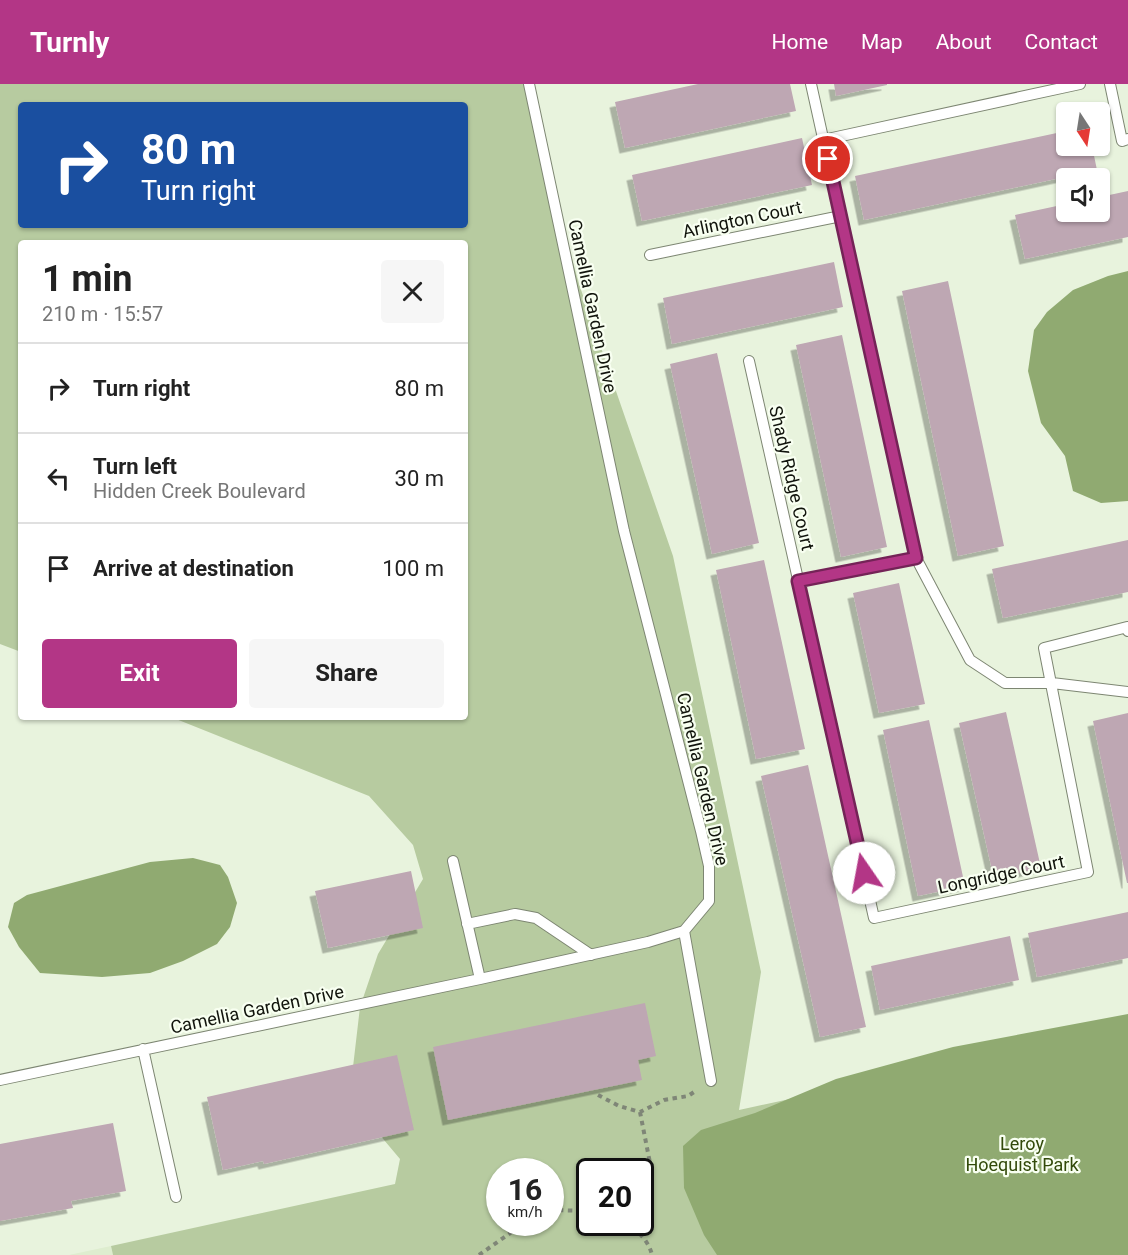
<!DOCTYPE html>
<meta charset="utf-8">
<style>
:root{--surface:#fff;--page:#f6f6f6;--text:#222;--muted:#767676;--line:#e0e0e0;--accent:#b33686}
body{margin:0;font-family:Roboto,sans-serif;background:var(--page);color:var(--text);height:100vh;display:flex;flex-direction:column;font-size:22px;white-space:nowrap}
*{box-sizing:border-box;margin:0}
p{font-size:20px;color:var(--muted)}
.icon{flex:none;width:33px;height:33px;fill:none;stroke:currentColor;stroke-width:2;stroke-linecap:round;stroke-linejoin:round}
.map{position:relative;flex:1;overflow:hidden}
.sheet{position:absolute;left:18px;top:156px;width:450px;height:480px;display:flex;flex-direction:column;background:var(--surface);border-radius:6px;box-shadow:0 2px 4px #0004}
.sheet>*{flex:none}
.top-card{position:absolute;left:18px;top:18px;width:450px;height:126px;border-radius:6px;box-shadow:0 2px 4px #0004;background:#1a4fa0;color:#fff;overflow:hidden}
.needle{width:39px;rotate:168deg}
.tools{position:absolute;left:1056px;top:18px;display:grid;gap:12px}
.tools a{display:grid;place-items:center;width:54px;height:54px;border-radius:6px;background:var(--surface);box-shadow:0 2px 4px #0004;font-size:30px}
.speed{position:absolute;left:486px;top:1074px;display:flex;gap:12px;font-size:30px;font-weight:700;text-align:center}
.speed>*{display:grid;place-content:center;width:78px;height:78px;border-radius:50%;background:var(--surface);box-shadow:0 2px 4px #0004;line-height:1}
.speed small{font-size:15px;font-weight:400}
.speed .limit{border:3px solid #111;border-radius:9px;background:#fff;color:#111}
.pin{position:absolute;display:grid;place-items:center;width:51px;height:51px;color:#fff;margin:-26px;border:3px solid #fff;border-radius:50%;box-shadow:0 2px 6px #0007}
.me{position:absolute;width:66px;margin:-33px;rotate:348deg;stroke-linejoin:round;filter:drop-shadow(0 0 4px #0008)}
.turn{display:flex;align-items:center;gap:21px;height:126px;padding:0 24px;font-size:27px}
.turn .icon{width:78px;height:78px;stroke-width:2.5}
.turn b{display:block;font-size:42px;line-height:51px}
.round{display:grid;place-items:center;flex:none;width:63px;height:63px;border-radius:6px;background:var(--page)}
.summary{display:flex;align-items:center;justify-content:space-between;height:102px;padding:0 24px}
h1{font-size:36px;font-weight:700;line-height:45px}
.button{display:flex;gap:12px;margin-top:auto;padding:12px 24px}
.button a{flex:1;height:69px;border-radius:6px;background:var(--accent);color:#fff;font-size:24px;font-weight:700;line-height:69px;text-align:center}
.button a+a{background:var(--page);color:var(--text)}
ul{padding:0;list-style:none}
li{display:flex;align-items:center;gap:18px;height:90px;padding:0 24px;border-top:2px solid var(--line)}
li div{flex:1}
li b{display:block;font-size:22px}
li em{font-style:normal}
header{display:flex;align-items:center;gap:36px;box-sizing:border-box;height:84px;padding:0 30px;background:var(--accent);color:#fff}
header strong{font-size:28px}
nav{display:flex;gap:33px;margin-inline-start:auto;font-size:21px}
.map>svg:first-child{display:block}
</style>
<header>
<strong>Turnly</strong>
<nav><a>Home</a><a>Map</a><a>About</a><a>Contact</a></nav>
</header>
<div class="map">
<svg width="1128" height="1171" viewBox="0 0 1128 1171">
<defs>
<filter id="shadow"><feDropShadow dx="-5.5" dy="5.5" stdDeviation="0" flood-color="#0004"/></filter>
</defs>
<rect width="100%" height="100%" fill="#e8f3dd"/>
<path fill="#deedcf" d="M111,1162L113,1171H69Z"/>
<path fill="#b7cba0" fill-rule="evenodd" d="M0,0H524L579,200L673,472L761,888L739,1026L1128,942V1171H113L111,1162L395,1100L400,1075L363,1031L353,983L360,923L378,870L423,795L413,761L369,712L171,633H465V159H21V568L0,560ZM21,21H465V141H21ZM500,1088H550V1138H500ZM590,1088H640V1138H590Z"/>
<path fill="#90aa71" d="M1128,187V417L1101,419L1073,407L1065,372L1041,339L1028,287L1034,246L1047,228L1073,206L1108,192Z
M193,774L220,781L228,793L237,819L230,843L217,860L183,877L150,889L102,893L40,889L19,863L8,843L14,819L27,811L150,778Z
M1128,930V1171H717L704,1151L684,1104L683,1062L701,1046L755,1029L836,995L953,963Z"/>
<path fill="#bea7b3" filter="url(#shadow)" d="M698,0H790L796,27L625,64L615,18Z
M834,0H887V1L836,12Z
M1066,47V62H1092L1097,86L864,136L855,92Z
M802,54L812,101L642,137L632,91Z
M1128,107V153L1025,175L1015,131L1066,120V128H1100V113Z
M834,178L843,223L672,260L663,214Z
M948,197L1004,462L958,472L902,207Z
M842,251L887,463L841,473L796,261Z
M717,269L759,459L712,470L670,280Z
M1128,456V508L1003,534L992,485Z
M764,476L805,665L756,675L716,486Z
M899,499L925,620L879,629L853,509Z
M1006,628L1041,784L994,795L959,639Z
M1128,629V799H1127L1093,637Z
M929,636L965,802L918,812L883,646Z
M808,681L866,943L820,953L761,692Z
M411,787L423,844L328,864L315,807Z
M1128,828V874L1037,893L1028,849Z
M1010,852L1019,896L880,926L871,882Z
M645,919L656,972L638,976L642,996L448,1036L433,963Z
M397,971L414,1046L264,1080L263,1077L223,1086L207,1013Z
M113,1039L126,1107L71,1117L73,1124L0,1137V1060Z"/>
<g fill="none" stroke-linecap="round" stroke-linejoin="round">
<defs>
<path id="service" d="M811,0L916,474L970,576L1005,599H1052L1128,608
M1110,0L1122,57L1128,55
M823,56L1080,0
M650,171L841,132
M749,277L874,834L1088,788L1044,564L1127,543L1128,547
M798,497L916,474
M453,777L480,895
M467,840L515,830L536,834L591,871
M684,847L711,997
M143,965L176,1113
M0,996L480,895L648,858L684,847L709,817V782L701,747L624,447L529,0"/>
</defs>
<use href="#service" stroke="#7d8672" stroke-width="12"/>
<path stroke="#7f8677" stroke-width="4" stroke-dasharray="4.5 4.5" stroke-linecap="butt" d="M598,1011L619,1022L640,1028L664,1016L688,1012L697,1006
M640,1028L650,1079L640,1099
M550,1127L553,1126L590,1127
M626,1138C637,1146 649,1157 652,1171
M479,1171L526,1138"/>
<use href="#service" stroke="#fff" stroke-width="10"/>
</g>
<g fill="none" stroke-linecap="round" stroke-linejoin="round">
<defs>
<path id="route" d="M828,75L916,474L798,497L864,789"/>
</defs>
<use href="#route" stroke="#742357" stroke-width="15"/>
<use href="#route" stroke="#b33686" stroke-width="10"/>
</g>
<g text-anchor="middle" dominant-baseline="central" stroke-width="4.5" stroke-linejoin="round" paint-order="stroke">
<g font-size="18" fill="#11140c" stroke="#f8fff1">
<text transform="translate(742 135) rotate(-12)">Arlington Court</text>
<text transform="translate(593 222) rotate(78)">Camellia Garden Drive</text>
<text transform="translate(792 394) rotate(77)">Shady Ridge Court</text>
<text transform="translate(703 695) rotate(77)">Camellia Garden Drive</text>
<text transform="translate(1001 790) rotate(-12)">Longridge Court</text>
<text transform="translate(257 925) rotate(-12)">Camellia Garden Drive</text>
</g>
<g font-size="18" fill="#324a0a" stroke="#f8fff1">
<text x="1022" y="1059">Leroy<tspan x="1022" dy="21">Hoequist Park</tspan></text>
</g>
</g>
</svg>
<div class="tools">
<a><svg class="needle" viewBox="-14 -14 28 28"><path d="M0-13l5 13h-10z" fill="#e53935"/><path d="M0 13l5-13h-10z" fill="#767676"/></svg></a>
<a><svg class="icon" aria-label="sound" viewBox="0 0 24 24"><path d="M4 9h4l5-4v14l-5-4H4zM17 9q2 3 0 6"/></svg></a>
</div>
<div class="speed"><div>16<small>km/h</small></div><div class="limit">20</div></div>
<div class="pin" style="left:828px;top:75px;background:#d93025"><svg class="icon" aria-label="arrive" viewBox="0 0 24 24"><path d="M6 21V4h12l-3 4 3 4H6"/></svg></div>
<svg class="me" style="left:864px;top:789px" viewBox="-20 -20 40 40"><circle r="19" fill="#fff"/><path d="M0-13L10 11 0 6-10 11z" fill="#b33686"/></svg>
<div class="top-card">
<div class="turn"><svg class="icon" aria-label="right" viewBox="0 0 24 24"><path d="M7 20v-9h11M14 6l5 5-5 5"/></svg><div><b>80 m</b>Turn right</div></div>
</div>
<section class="sheet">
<div class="summary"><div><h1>1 min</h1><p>210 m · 15:57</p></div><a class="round"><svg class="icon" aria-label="close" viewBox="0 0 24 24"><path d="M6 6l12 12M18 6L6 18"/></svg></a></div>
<ul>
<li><svg class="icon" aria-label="right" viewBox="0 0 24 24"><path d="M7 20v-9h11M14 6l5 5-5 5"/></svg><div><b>Turn right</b></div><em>80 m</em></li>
<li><svg class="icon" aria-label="left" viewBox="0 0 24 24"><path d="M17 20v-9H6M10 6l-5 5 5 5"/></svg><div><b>Turn left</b><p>Hidden Creek Boulevard</p></div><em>30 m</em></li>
<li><svg class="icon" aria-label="arrive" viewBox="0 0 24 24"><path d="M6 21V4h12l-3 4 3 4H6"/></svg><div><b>Arrive at destination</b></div><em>100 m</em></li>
</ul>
<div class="button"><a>Exit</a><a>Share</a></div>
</section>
</div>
